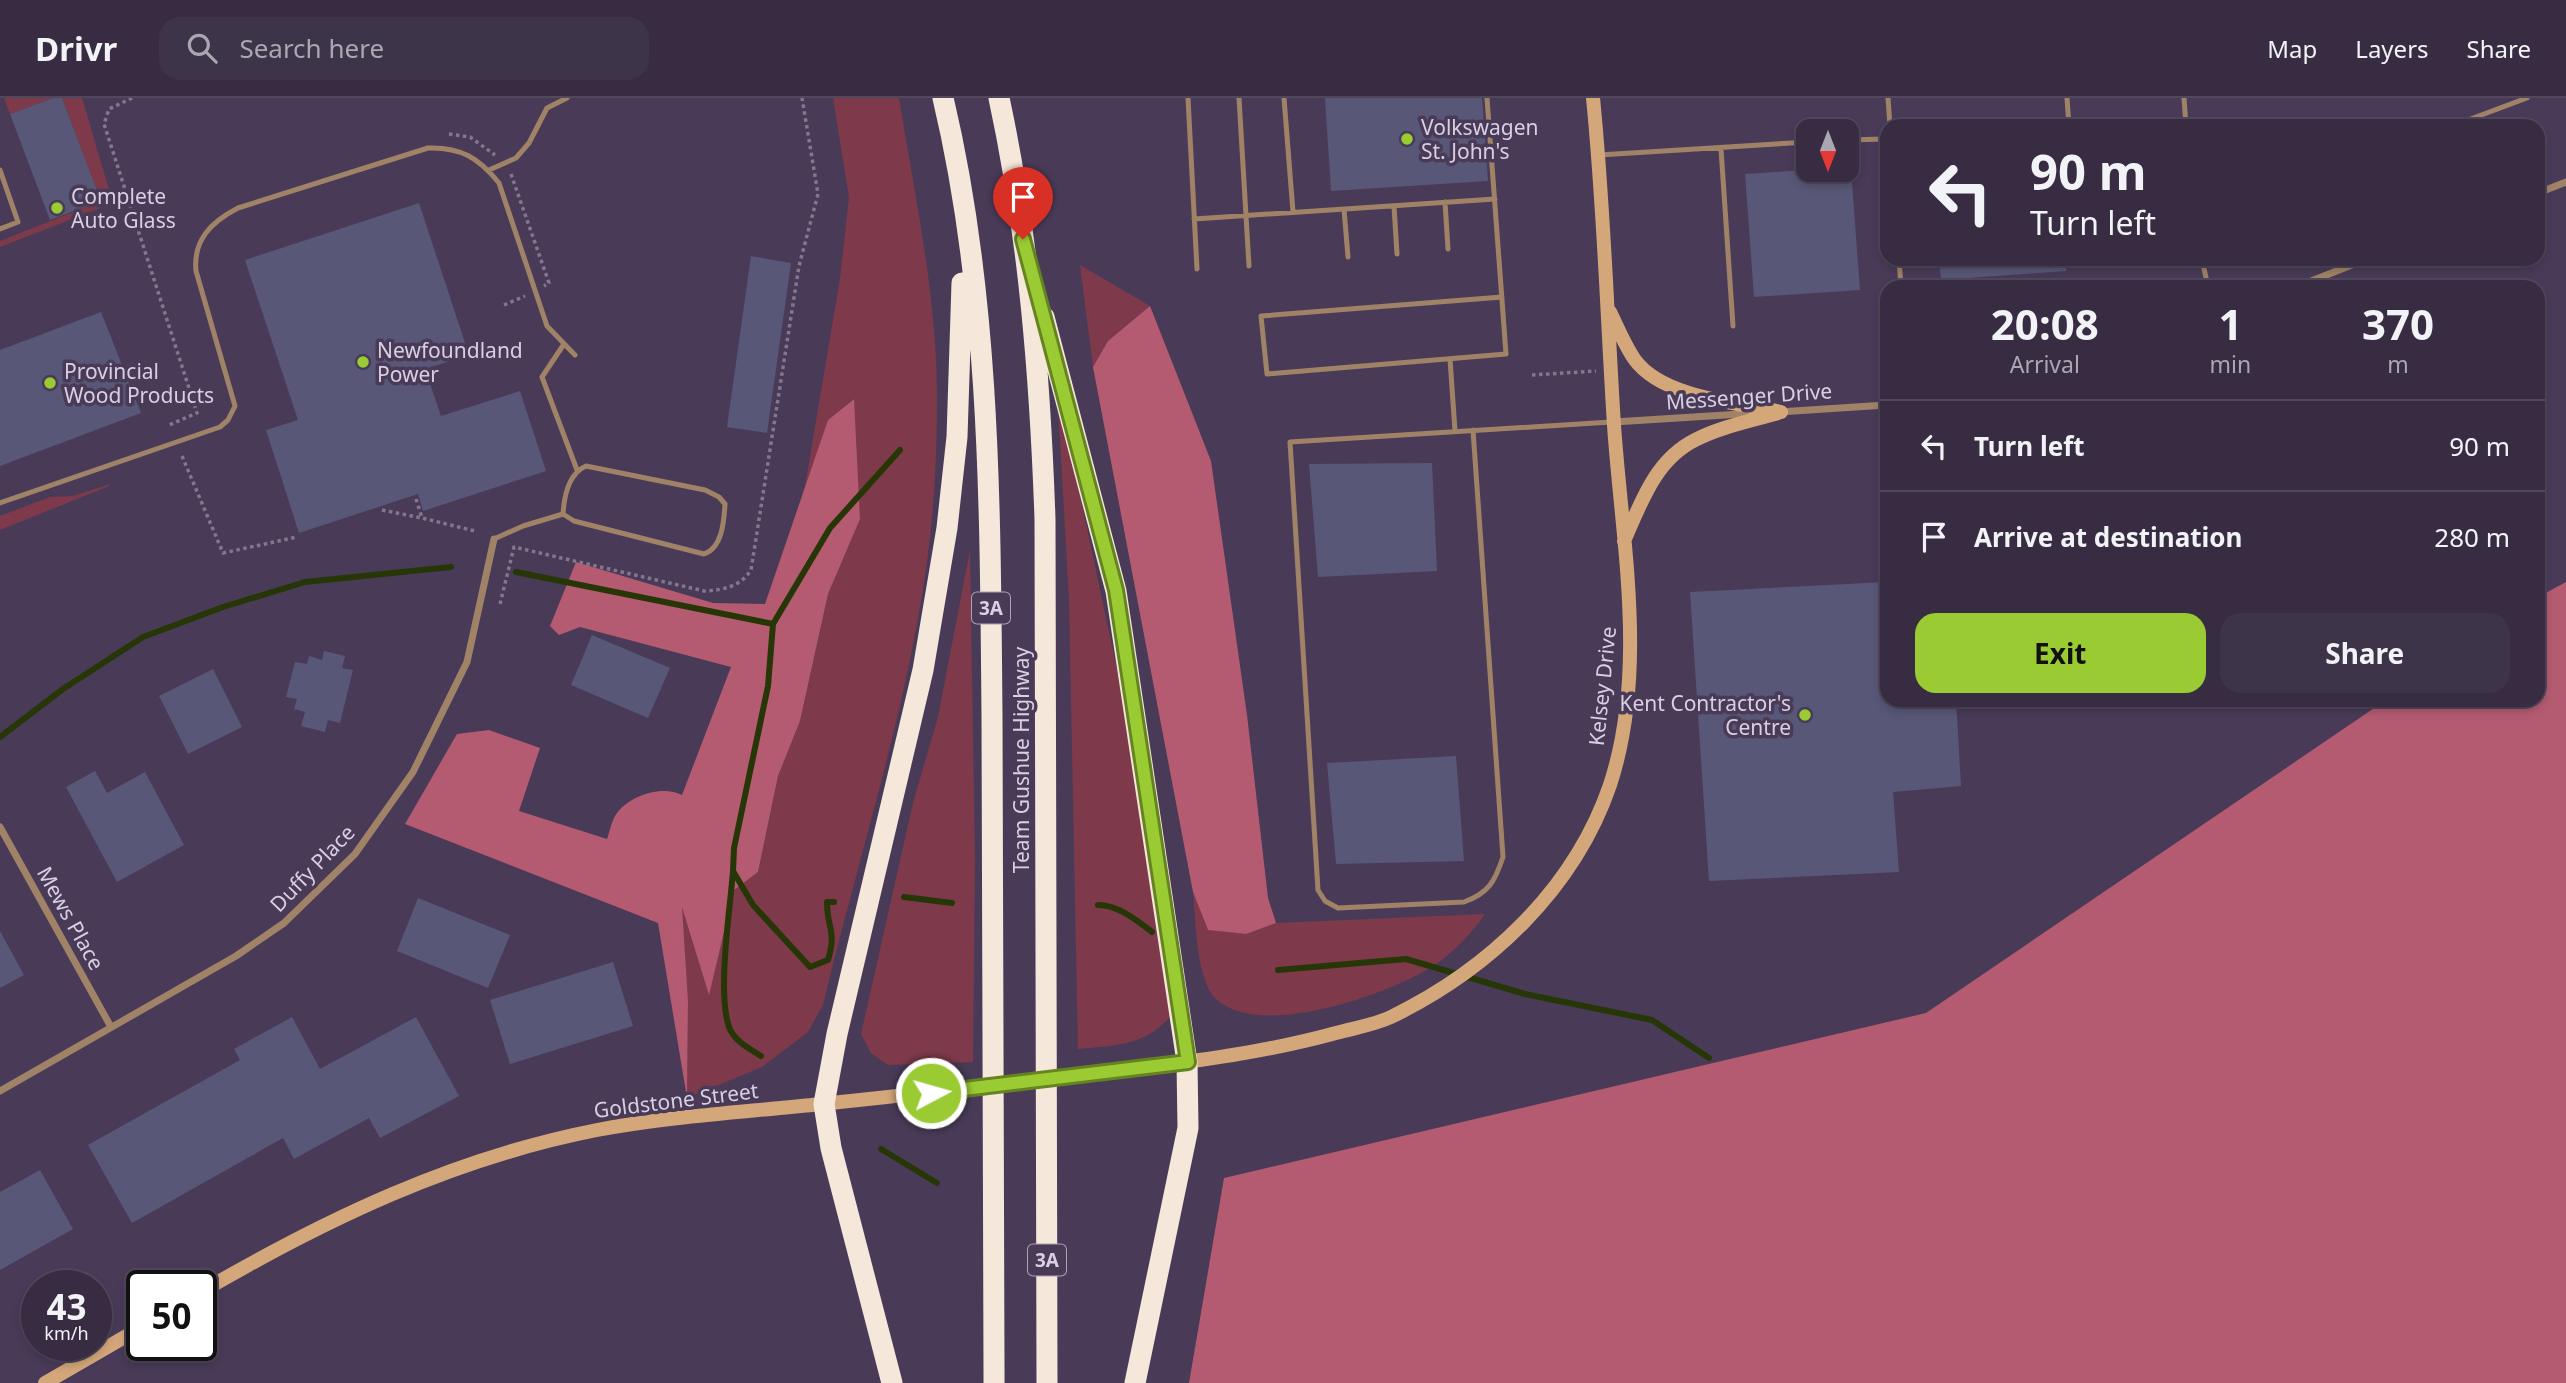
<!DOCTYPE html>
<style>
:root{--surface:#372c42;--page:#3e3449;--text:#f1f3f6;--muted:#aaa7b2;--line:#51485b;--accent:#9bcb33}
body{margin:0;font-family:"Noto Sans",sans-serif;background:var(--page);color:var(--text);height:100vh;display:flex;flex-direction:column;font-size:26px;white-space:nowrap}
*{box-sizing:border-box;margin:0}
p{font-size:23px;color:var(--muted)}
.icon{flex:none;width:38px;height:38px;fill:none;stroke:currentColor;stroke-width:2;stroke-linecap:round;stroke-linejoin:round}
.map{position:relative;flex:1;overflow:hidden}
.panel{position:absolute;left:1880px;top:182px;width:665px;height:427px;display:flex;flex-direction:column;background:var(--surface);border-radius:21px;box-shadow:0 4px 10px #0003,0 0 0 2px var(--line)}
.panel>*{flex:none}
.guide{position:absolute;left:1880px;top:21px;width:665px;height:147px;border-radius:21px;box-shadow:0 4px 10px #0003,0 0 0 2px var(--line);background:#372c42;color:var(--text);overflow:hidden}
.needle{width:46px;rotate:180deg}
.fabs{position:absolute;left:1796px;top:21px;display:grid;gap:14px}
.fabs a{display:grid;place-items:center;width:63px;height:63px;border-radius:14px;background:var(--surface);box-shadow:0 4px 10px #0003,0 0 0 2px var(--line);font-size:35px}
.speed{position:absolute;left:21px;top:1172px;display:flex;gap:14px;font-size:35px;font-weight:700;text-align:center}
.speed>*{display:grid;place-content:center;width:91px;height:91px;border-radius:50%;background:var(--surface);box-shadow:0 4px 10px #0003,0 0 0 2px var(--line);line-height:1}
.speed small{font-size:18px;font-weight:400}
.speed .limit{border:4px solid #111;border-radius:10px;background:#fff;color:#111}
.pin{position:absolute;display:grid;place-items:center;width:60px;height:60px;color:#fff;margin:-72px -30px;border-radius:50% 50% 50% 0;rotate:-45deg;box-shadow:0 0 7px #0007}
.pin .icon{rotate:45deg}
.me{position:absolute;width:77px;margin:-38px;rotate:84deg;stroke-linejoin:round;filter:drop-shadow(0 0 5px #0008)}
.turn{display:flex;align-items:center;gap:24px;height:147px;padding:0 35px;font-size:32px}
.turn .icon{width:91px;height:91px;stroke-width:2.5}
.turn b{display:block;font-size:49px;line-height:60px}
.eta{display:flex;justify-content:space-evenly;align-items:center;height:119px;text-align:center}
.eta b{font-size:42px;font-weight:700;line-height:49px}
.action{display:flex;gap:14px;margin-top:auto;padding:14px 35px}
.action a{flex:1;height:80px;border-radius:21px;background:var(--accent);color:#111;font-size:28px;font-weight:700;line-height:80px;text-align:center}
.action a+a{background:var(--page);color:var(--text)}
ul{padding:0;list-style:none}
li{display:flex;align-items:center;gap:21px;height:91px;padding:0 35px;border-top:2px solid var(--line)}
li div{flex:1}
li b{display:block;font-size:26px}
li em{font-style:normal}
header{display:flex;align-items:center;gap:42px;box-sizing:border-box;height:98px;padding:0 35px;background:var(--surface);border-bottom:2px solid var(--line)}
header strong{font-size:33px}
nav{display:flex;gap:38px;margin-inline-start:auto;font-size:24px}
.search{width:490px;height:63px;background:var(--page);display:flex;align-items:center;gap:18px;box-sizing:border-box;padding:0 24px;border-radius:21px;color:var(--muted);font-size:26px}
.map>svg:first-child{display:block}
</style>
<header>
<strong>Drivr</strong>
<div class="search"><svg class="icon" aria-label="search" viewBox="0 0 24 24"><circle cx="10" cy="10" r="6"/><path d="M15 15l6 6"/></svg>Search here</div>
<nav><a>Map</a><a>Layers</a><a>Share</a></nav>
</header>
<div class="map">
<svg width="2566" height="1285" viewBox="0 0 2566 1285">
<rect width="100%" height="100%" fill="#493b58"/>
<path fill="#7e3a4b" d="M4,0H53L10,16Z
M62,0H82L113,105L0,149V143L101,103Z
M833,0H899C915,99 937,199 937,299C937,348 935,399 929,448C910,604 859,755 823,907L808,934L762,969L687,1000L688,903L681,804L709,895L734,792L758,774L778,678L800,623L828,496L860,421L853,301L828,322L803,400L840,181L849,99Z
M1080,167L1150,208L1108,243L1093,269Z
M1057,289L1119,581L1175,913C1148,948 1119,947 1078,951L1069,502Z
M110,386L109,388L0,432V418L50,399L73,398Z
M970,452L975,762L973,964L888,967L871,955L861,936L913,705L938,619Z
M1193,794L1208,832L1246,836L1276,825L1485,816C1471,836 1456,852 1436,866C1393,895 1263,942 1217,902C1196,884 1196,823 1193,794Z"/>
<path fill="#b45b71" d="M1150,208L1211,363L1247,617L1268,800L1276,825L1246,836L1208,832L1193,794L1093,269L1108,243Z
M854,301L860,421L828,496L800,623L778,678L758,774L734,792L709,897L682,809L688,903L687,1000L658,825L405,726L457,636L489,632L540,650L519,713L607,741C610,733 612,721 617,715C631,697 662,687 682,697L731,569L580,529L559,537L550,528L576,464L713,505L765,506L828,322Z
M2566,484V1285H1189L1224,1080L1926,915L2386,602H2538V499Z"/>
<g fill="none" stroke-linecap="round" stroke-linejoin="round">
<path stroke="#273607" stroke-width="6" d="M516,474L773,526L830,430L900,352
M773,526L768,588L734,750L733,773L753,807L810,869L828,862C837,833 827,831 827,804H834
M0,639L63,591L143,539L223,509L305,484L451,469
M733,773C730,813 717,893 729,929C734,943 750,951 761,958
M904,799L952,805
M1098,807C1118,807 1136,822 1152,834
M1278,872L1406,861L1525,896L1652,922L1709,960
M881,1051L937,1085"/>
</g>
<path fill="#585777" d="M53,0H62L101,103L50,122L10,16Z
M1325,0H1482L1488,83L1331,93Z
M1807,72H1851L1860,192L1754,199L1745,76Z
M419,105L469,257L425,271L441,318L520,293L546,373L423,413L418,396L299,435L266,332L298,322L245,162Z
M751,158L791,165L767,335L727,329Z
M1939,161H2066V173L1941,182Z
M101,214L141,315L0,368V252Z
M1432,365L1437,473L1318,479L1309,366Z
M1886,484V602H1956L1961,688L1893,694L1899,774L1709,783L1690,494Z
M592,537L670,570L648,620L571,587Z
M324,553L345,558L342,570L353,572L340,625L328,622L325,634L301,628L305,614L294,611L297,601L286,599L295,564L307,566L309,558L322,562Z
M213,571L242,629L188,656L159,598Z
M1456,658L1464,763L1336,766L1327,665Z
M95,673L107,695L145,674L184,747L117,784L66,689Z
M418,800L510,837L488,890L397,853Z
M0,833L24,877L0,890Z
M613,864L633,928L510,966L490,902Z
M292,919L320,971L416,919L459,998L380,1040L369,1020L294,1061L283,1040L132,1125L88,1047L240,962L234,951Z
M40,1072L73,1131L0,1172V1094Z"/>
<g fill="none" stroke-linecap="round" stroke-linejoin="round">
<path stroke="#837790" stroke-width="3.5" stroke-dasharray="3.5 3.5" stroke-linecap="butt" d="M132,0L109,11L104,26L197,315L169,327
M449,36L470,39L495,57
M511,76L549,185L544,188
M504,207L525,198
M1532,277L1596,273
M182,358L223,455L297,439
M416,401L422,420L475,433
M382,412L422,420
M500,506L514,449L704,493C723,492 740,489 751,472L799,168L818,96L802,0"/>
<path stroke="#a08367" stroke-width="5" d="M1188,0L1197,171
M1239,0L1249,168
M1284,0L1293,114
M1487,0L1506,256L1267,276L1261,218L1502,199
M1888,0L1890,28
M2067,0L2069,28
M2184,0L2186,28
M2452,28L2527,0
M1846,42L1886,41
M1721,51L1733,228
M1599,57L1808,44
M0,72L18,124L0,131
M489,72L516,60L529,45L547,10L567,0
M1445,104L1448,151
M1394,108L1397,156
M1344,111L1348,159
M1194,121L1495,101
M1899,161L1901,189
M2202,161L2208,189
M564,246L542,279L577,372
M1450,261L1455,333
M1473,332L1503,759C1495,783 1489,795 1464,804L1338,810L1325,803L1318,792L1290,344L1611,324
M0,405L220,329L228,322L235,308L196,173C193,142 211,124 238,110L428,50C461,49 479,60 499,85L547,228L575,257
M494,441L523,428L563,416L574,423L704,456C722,450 724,424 725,406L719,399L705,392L586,368C568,376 564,399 563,416"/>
<path stroke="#a08367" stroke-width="7" d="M2538,95L2566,84
M2296,189L2367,161
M1779,314L1886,307
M1614,324L1757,315
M0,729L111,929
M0,993L236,858L284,825L355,756L413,674L467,564L494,441"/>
<path stroke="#d4a77a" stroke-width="14" d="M1610,214C1618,230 1625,248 1635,262C1663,300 1739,305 1781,314
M1624,443C1641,405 1655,362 1695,342C1720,329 1751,323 1778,315
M201,1194C326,1121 454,1060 597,1032C671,1018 747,1014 821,1006C930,995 1039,982 1147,969C1211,961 1274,952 1336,935C1354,930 1374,927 1391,919C1488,872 1574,792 1610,687C1648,571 1622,445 1614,327C1607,218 1604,109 1593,0
M45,1285L142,1229"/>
<path stroke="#f5e7da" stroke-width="21" d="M943,0C991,201 990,413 992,618C994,841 995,1063 994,1285
M999,0C1029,139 1040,279 1045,421L1047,1285
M1044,219L1116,493L1187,964L1188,1030L1135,1285
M892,1285L831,1050L824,1006L837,936L923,572L947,430L957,339L962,185"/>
</g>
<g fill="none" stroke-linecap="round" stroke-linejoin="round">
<defs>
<path id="route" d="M931,995L1188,964L1116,492L1023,141"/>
</defs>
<use href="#route" stroke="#658421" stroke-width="18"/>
<use href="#route" stroke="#9bcb33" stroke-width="12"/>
</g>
<g fill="#9bcb33" stroke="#493b58" stroke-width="2.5">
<circle cx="1407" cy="41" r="7"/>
<circle cx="57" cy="110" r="7"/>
<circle cx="363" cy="264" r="7"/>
<circle cx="50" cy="285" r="7"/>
<circle cx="1805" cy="617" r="7"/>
</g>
<g text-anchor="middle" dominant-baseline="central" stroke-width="7" stroke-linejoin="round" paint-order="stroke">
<g fill="#493b58" stroke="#ada3b9" stroke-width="2">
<rect x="972" y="494.5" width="38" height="31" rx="5"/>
<rect x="1028" y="1146.5" width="38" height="31" rx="5"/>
</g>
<g font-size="19" font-weight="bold" fill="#d8d0e2">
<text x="991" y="510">3A</text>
<text x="1047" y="1162">3A</text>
</g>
<g font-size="21" fill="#d8d0e2" stroke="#493b58" text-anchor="start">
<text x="1421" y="29">Volkswagen<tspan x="1421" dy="24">St. John's</tspan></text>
<text x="71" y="98">Complete<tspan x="71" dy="24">Auto Glass</tspan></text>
<text x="377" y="252">Newfoundland<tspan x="377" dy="24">Power</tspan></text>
<text x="64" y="273">Provincial<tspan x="64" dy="24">Wood Products</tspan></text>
<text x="1791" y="605" text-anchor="end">Kent Contractor's<tspan x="1791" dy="24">Centre</tspan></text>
</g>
<g font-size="21" fill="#d8d0e2" stroke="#493b58">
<text transform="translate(1749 298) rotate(-4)">Messenger Drive</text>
<text transform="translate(1602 588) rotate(-84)">Kelsey Drive</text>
<text transform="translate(1021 662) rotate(-90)">Team Gushue Highway</text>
<text transform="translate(312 770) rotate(-46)">Duffy Place</text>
<text transform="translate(71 820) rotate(61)">Mews Place</text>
<text transform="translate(676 1002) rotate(-7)">Goldstone Street</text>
</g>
</g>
</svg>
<div class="fabs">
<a><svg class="needle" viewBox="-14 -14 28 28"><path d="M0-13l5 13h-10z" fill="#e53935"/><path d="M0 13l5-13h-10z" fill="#aaa7b2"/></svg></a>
</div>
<div class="speed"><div>43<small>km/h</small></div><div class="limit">50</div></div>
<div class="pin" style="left:1023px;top:141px;background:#d93025"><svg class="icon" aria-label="arrive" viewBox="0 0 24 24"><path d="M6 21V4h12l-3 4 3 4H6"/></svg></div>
<svg class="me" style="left:931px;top:995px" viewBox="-20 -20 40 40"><circle r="17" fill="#9bcb33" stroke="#fff" stroke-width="3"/><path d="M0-11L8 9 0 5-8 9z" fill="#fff"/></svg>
<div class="guide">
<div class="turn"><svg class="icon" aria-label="left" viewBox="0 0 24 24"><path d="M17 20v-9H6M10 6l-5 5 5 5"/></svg><div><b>90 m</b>Turn left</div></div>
</div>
<section class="panel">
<div class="eta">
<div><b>20:08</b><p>Arrival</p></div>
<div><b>1</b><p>min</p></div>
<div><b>370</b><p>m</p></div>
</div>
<ul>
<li><svg class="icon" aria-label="left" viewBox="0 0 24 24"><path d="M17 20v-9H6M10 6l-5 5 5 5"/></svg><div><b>Turn left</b></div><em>90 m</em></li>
<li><svg class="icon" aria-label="arrive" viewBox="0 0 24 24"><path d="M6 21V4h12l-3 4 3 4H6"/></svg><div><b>Arrive at destination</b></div><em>280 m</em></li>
</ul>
<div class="action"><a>Exit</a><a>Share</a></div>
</section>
</div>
